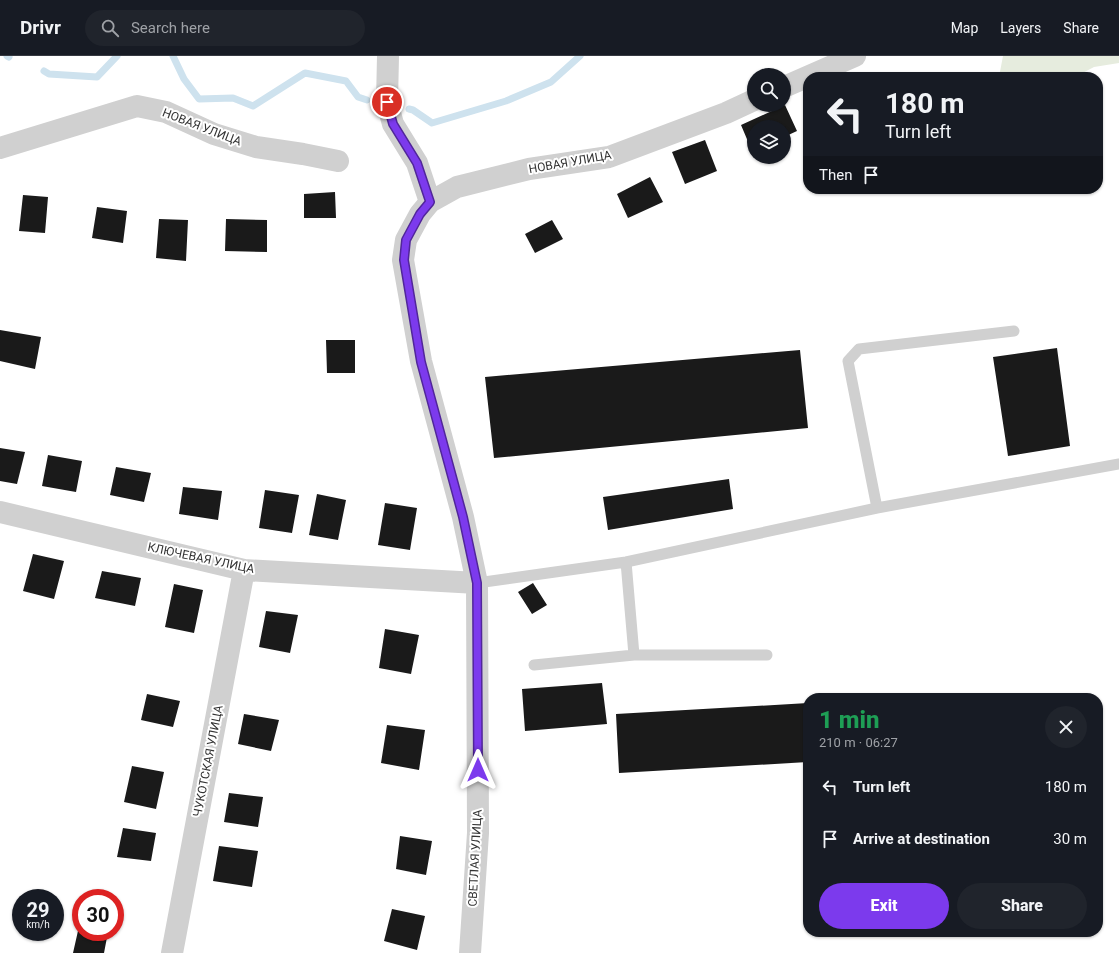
<!DOCTYPE html>
<meta charset="utf-8">
<style>
:root{--surface:#171b24;--page:#20242c;--text:#f1f3f6;--muted:#9ea1a6;--line:#363941;--accent:#7c3aed}
body{margin:0;font-family:Roboto,sans-serif;background:var(--page);color:var(--text);height:100vh;display:flex;flex-direction:column;font-size:15px;white-space:nowrap}
*{box-sizing:border-box;margin:0}
p{font-size:13px;color:var(--muted)}
.icon{flex:none;width:22px;height:22px;fill:none;stroke:currentColor;stroke-width:2;stroke-linecap:round;stroke-linejoin:round}
.map{position:relative;flex:1;overflow:hidden}
.side{position:absolute;left:803px;top:637px;width:300px;height:244px;display:flex;flex-direction:column;background:var(--surface);border-radius:16px;box-shadow:0 1px 3px #0004}
.side>*{flex:none}
.top-card{position:absolute;left:803px;top:16px;width:300px;height:122px;border-radius:16px;box-shadow:0 1px 3px #0004;background:#171b24;color:var(--text);overflow:hidden}
.fabs{position:absolute;left:747px;top:12px;display:grid;gap:8px}
.fabs a{display:grid;place-items:center;width:44px;height:44px;border-radius:50%;background:var(--surface);box-shadow:0 1px 3px #0004;font-size:20px}
.speed{position:absolute;left:12px;top:833px;display:flex;gap:8px;font-size:20px;font-weight:700;text-align:center}
.speed>*{display:grid;place-content:center;width:52px;height:52px;border-radius:50%;background:var(--surface);box-shadow:0 1px 3px #0004;line-height:1}
.speed small{font-size:10px;font-weight:400}
.speed .limit{border:6px solid #d22;background:#fff;color:#111}
.pin{position:absolute;display:grid;place-items:center;width:34px;height:34px;color:#fff;margin:-17px;border:2px solid #fff;border-radius:50%;box-shadow:0 1px 4px #0007}
.me{position:absolute;width:44px;margin:-22px;rotate:0deg;stroke-linejoin:round;filter:drop-shadow(0 0 3px #0008)}
.turn{display:flex;align-items:center;gap:14px;height:84px;padding:0 16px;font-size:18px}
.turn .icon{width:52px;height:52px;stroke-width:2.5}
.turn b{display:block;font-size:28px;line-height:34px}
.then{display:flex;align-items:center;height:38px;padding:0 16px;background:#0003;gap:8px;font-size:15px}
.round{display:grid;place-items:center;flex:none;width:42px;height:42px;border-radius:21px;background:var(--page)}
.head{display:flex;align-items:center;justify-content:space-between;height:68px;padding:0 16px}
h1{font-size:24px;font-weight:800;line-height:30px;color:#1e9e55}
.button{display:flex;gap:8px;margin-top:auto;padding:8px 16px}
.button a{flex:1;height:46px;border-radius:24px;background:var(--accent);color:#fff;font-size:16px;font-weight:800;line-height:46px;text-align:center}
.button a+a{background:var(--page);color:var(--text)}
ul{padding:0;list-style:none}
li{display:flex;align-items:center;gap:12px;height:52px;padding:0 16px}
li div{flex:1}
li b{display:block;font-size:15px}
li em{font-style:normal}
header{display:flex;align-items:center;gap:24px;box-sizing:border-box;height:56px;padding:0 20px;background:var(--surface);border-bottom:1px solid var(--line)}
header strong{font-size:19px}
nav{display:flex;gap:22px;margin-inline-start:auto;font-size:14px}
.search{width:280px;height:36px;background:var(--page);display:flex;align-items:center;gap:10px;box-sizing:border-box;padding:0 14px;border-radius:22px;color:var(--muted);font-size:15px}
.map>svg:first-child{display:block}
</style>
<header>
<strong>Drivr</strong>
<div class="search"><svg class="icon" aria-label="search" viewBox="0 0 24 24"><circle cx="10" cy="10" r="6"/><path d="M15 15l6 6"/></svg>Search here</div>
<nav><a>Map</a><a>Layers</a><a>Share</a></nav>
</header>
<div class="map">
<svg width="1119" height="897" viewBox="0 0 1119 897">
<rect width="100%" height="100%" fill="#fff"/>
<path fill="#e6ecde" d="M1003,0H1119V7L1094,11L1075,21H999Z"/>
<g fill="none" stroke-linecap="round" stroke-linejoin="round">
<path stroke="#cee2ee" stroke-width="7" d="M7,0L9,1
M173,0L184,23L199,43L233,42L253,50L305,17L346,25L358,41L367,44
M44,15L49,18L97,21L117,0
M409,53L413,54L432,67L506,45L551,26L580,0"/>
</g>
<path fill="#1a1a1a" d="M785,49L797,75L784,81V71H754V94L752,95L741,69Z
M705,84L717,115L685,128L672,96Z
M650,121L663,146L628,162L617,138Z
M335,136L336,162H304V138Z
M23,139L48,141L45,177L19,175Z
M97,151L127,155L123,187L92,182Z
M159,163L188,164L186,205L156,202Z
M226,163L267,164V196L225,195Z
M552,164L563,183L535,197L525,178Z
M0,274L41,281L35,313L0,305Z
M326,284H355V317H327Z
M1057,292L1070,390L1008,400L993,301Z
M800,294L808,372L494,402L485,321Z
M0,392L25,396L17,428L0,425Z
M48,399L82,405L76,436L42,430Z
M116,411L151,417L144,446L110,439Z
M729,423L733,453L608,474L603,441Z
M183,431L222,435L218,464L179,458Z
M265,434L299,439L292,477L259,472Z
M317,438L346,444L338,484L309,479Z
M385,447L417,452L410,494L378,489Z
M33,498L64,505L54,543L23,535Z
M102,515L141,522L135,550L95,542Z
M533,527L547,549L532,558L518,536Z
M174,528L203,534L194,577L165,571Z
M266,555L298,559L290,597L259,591Z
M385,573L419,579L411,618L379,612Z
M602,627L607,668L525,675L522,633Z
M147,638L180,645L173,671L141,664Z
M808,647V706L619,717L616,658Z
M244,658L279,664L271,695L238,688Z
M387,669L425,674L419,714L381,707Z
M132,710L164,716L156,753L124,746Z
M229,737L263,741L258,771L224,766Z
M123,772L156,777L151,805L117,801Z
M400,780L432,785L426,819L396,813Z
M219,790L258,795L252,831L213,825Z
M392,853L425,860L417,894L384,885Z
M80,866L81,876H108L104,897H73Z"/>
<g fill="none" stroke-linecap="round" stroke-linejoin="round">
<path stroke="#d0d0d0" stroke-width="11" d="M877,452L848,305L859,293L1014,275
M626,506L634,599
M477,527L626,506L877,452L1119,408
M534,609L634,599H767"/>
<path stroke="#d0d0d0" stroke-width="22" d="M388,0L387,46L393,68L417,107L430,146
M784,31L855,0
M0,92L137,50L166,56L214,78L256,91L303,98L338,105
M0,456L244,514L477,527
M172,897L244,514
M470,897L478,777L477,527L463,461L421,305L403,204L406,184L420,158L430,146L457,131L529,113L609,101L726,57L754,44"/>
</g>
<g fill="none" stroke-linecap="round" stroke-linejoin="round">
<defs>
<path id="route" d="M387,46L393,68L417,107L430,146L420,158L406,184L404,204L421,306L463,461L477,527L478,714"/>
</defs>
<use href="#route" stroke="#51269a" stroke-width="10"/>
<use href="#route" stroke="#7c3aed" stroke-width="7"/>
</g>
<g text-anchor="middle" dominant-baseline="central" stroke-width="4" stroke-linejoin="round" paint-order="stroke">
<g font-size="12" fill="#333" stroke="#fff">
<text transform="translate(202 71) rotate(21)">НОВАЯ УЛИЦА</text>
<text transform="translate(570 106) rotate(-10)">НОВАЯ УЛИЦА</text>
<text transform="translate(201 502) rotate(12)">КЛЮЧЕВАЯ УЛИЦА</text>
<text transform="translate(208 705) rotate(-79)">ЧУКОТСКАЯ УЛИЦА</text>
<text transform="translate(475 802) rotate(-87)">СВЕТЛАЯ УЛИЦА</text>
</g>
</g>
</svg>
<div class="fabs">
<a><svg class="icon" aria-label="search" viewBox="0 0 24 24"><circle cx="10" cy="10" r="6"/><path d="M15 15l6 6"/></svg></a>
<a><svg class="icon" aria-label="layers" viewBox="0 0 24 24"><path d="M12 4l9 5-9 5-9-5zM3 14l9 5 9-5"/></svg></a>
</div>
<div class="speed"><div>29<small>km/h</small></div><div class="limit">30</div></div>
<div class="pin" style="left:387px;top:46px;background:#d93025"><svg class="icon" aria-label="arrive" viewBox="0 0 24 24"><path d="M6 21V4h12l-3 4 3 4H6"/></svg></div>
<svg class="me" style="left:478px;top:714px" viewBox="-20 -20 40 40"><path d="M0-17L14 15 0 8-14 15z" fill="#7c3aed" stroke="#fff" stroke-width="4"/></svg>
<div class="top-card">
<div class="turn"><svg class="icon" aria-label="left" viewBox="0 0 24 24"><path d="M17 20v-9H6M10 6l-5 5 5 5"/></svg><div><b>180 m</b>Turn left</div></div>
<div class="then">Then<svg class="icon" aria-label="arrive" viewBox="0 0 24 24"><path d="M6 21V4h12l-3 4 3 4H6"/></svg></div>
</div>
<section class="side">
<div class="head"><div><h1>1 min</h1><p>210 m · 06:27</p></div><a class="round"><svg class="icon" aria-label="close" viewBox="0 0 24 24"><path d="M6 6l12 12M18 6L6 18"/></svg></a></div>
<ul>
<li><svg class="icon" aria-label="left" viewBox="0 0 24 24"><path d="M17 20v-9H6M10 6l-5 5 5 5"/></svg><div><b>Turn left</b></div><em>180 m</em></li>
<li><svg class="icon" aria-label="arrive" viewBox="0 0 24 24"><path d="M6 21V4h12l-3 4 3 4H6"/></svg><div><b>Arrive at destination</b></div><em>30 m</em></li>
</ul>
<div class="button"><a>Exit</a><a>Share</a></div>
</section>
</div>
